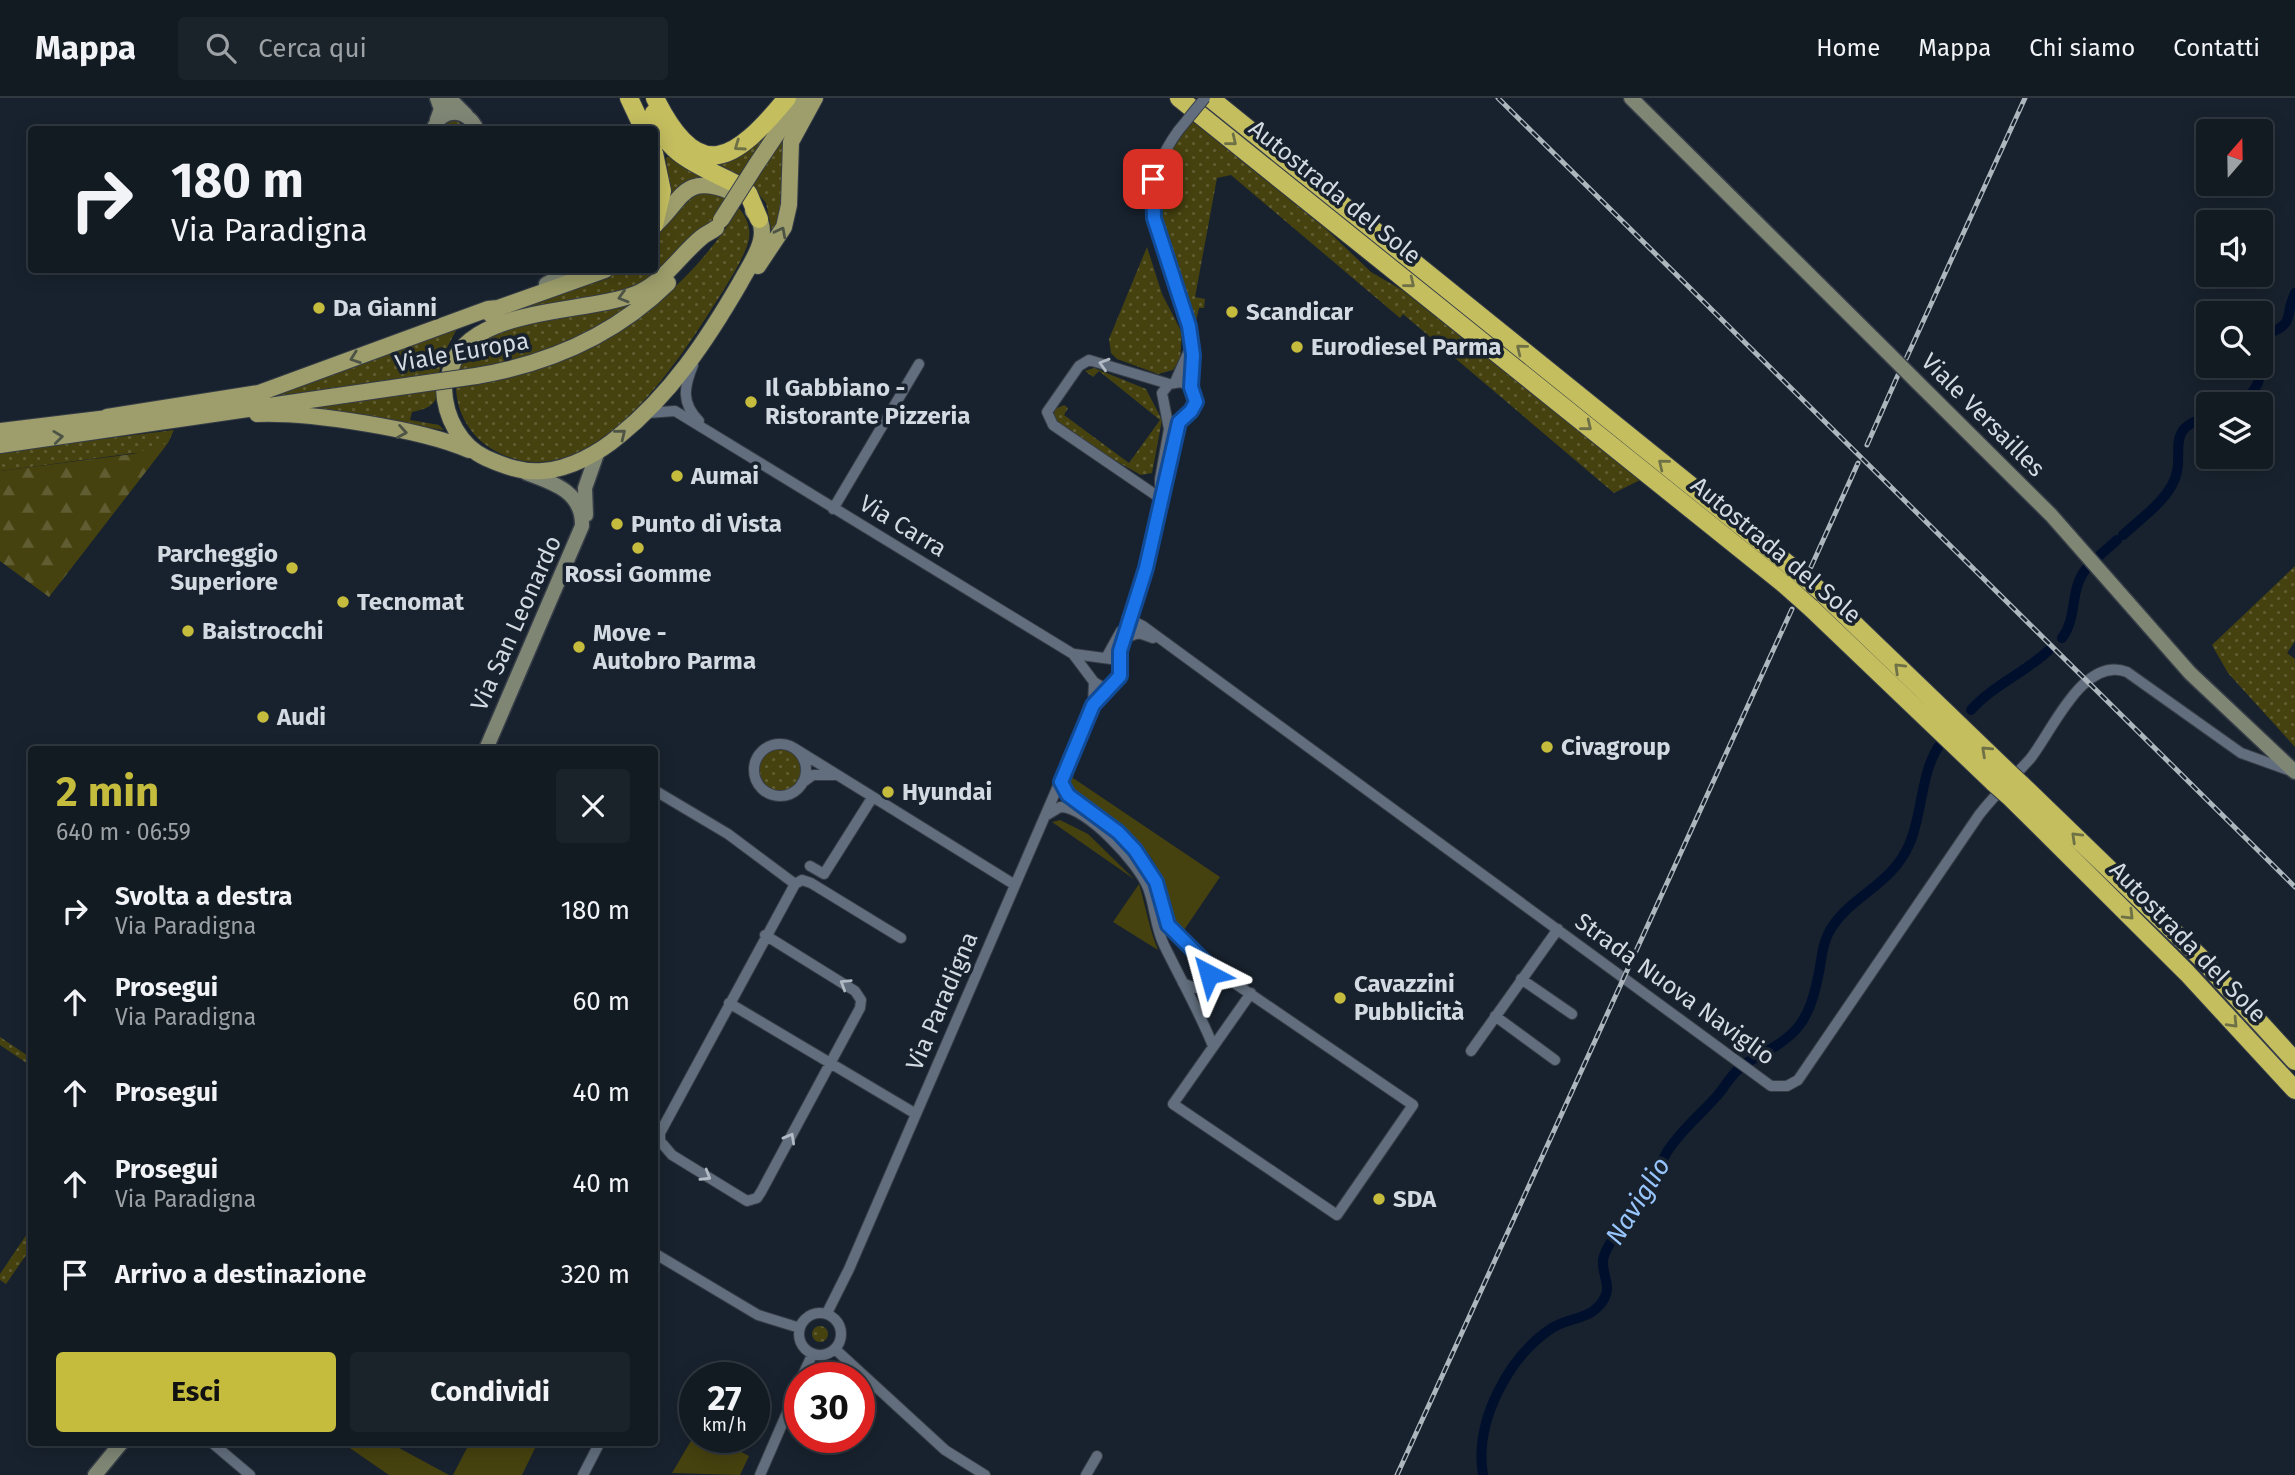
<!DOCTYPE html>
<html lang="it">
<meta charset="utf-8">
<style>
:root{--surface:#121a22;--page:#1b232a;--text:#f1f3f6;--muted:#9ca1a5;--line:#313840;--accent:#c5bc3d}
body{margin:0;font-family:"Fira Sans",sans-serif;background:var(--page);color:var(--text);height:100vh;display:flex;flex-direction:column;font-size:26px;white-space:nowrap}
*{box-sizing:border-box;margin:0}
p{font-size:23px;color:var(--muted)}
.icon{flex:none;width:38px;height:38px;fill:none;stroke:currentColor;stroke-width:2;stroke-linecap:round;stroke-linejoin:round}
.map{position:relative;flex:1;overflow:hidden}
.details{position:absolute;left:28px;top:648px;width:630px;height:700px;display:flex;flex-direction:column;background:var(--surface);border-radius:7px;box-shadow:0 4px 18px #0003,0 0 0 2px var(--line)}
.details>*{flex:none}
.top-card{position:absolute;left:28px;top:28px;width:630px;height:147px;border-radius:7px;box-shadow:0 4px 18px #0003,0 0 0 2px var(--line);background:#121a22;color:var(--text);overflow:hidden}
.needle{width:46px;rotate:20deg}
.fabs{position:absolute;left:2196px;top:21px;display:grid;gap:14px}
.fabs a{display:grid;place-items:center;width:77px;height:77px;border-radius:7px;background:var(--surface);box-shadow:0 4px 18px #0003,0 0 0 2px var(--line);font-size:35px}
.speed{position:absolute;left:679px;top:1264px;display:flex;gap:14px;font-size:35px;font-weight:700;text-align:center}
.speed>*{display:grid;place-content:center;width:91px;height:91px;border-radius:50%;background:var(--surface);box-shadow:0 4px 18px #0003,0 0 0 2px var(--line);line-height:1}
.speed small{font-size:18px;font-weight:400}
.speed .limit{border:10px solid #d22;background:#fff;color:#111}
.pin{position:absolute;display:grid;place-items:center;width:60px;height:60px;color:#fff;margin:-30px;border-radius:14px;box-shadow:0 4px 10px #0006}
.me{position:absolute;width:77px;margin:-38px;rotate:321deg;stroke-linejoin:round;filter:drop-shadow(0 0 5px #0008)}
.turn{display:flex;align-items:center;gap:24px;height:147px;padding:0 28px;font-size:32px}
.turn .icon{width:91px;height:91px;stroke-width:2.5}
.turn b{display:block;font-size:49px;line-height:60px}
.round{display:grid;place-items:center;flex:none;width:74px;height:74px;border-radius:7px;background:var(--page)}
.overview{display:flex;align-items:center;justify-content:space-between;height:119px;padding:0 28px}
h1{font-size:42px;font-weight:700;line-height:52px;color:var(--accent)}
.action{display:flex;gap:14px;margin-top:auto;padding:14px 28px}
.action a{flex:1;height:80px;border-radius:7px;background:var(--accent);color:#111;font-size:28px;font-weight:700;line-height:80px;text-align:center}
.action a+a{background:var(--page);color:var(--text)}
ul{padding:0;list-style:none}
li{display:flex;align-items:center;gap:21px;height:91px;padding:0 28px}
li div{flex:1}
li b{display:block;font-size:26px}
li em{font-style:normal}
header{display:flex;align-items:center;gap:42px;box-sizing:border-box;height:98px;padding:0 35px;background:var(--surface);border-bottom:2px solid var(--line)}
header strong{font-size:33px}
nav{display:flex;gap:38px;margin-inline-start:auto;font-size:24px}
.search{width:490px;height:63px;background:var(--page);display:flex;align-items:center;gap:18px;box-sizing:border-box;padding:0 24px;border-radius:7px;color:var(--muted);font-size:26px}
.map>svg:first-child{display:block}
</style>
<header>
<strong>Mappa</strong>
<div class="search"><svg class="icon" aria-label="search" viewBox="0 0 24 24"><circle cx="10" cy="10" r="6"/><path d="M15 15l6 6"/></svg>Cerca qui</div>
<nav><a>Home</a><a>Mappa</a><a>Chi siamo</a><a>Contatti</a></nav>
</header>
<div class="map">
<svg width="2295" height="1377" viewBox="0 0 2295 1377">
<defs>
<pattern id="grass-dots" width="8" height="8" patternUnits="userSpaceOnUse" patternTransform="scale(1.75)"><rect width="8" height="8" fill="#46420f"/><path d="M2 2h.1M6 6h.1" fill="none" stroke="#605d32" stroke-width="1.8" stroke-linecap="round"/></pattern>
<pattern id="forest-firs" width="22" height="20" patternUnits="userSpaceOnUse" patternTransform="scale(1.75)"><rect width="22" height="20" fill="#46420f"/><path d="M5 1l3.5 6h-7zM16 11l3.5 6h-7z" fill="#605d32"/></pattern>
</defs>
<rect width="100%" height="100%" fill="#18222e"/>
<path fill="url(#grass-dots)" d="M787,7L737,80L706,61Z
M795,20L780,125L772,135L766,105L752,88Z
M455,22L469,31L441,32L446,24Z
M1193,24L1326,131L1371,174L1402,192L1640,382L1614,395L1403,216L1400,220L1231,77L1217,80L1195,199L1205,201L1204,210H1199L1196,223H1194C1181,187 1146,115 1159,78C1166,57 1179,41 1193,24Z
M669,58L706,80L680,89L671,98L666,60Z
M694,93L715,95L725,100L715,119L681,156L641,188L491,223L496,218L620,172H654L655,141Z
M739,110C747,120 752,131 748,145C743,163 720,198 709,215C669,278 581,405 492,351C470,338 457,315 456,290C575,273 675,214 739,110Z
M1147,149L1162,196L1182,235L1180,261L1173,272L1158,276L1117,261L1111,255L1109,241Z
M636,203C582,244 520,264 455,273L457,265L485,234Z
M458,229L445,253L439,275L262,300Z
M1094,270L1146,291L1162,322L1152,375L1141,377L1059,331L1053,320L1055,311L1064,307L1068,310L1064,317L1129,365L1160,322L1099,273L1093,279L1085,273Z
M438,292C437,308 426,311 412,314L410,322L439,327L444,332L300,310Z
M174,332L168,345L150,353L0,373V354Z
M2295,468V543L2287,555L2295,561V649L2228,575L2212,547Z
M759 672a21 21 0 1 1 42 0a21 21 0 1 1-42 0Z
M0,939L31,960V968L0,947Z
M31,1130V1150L6,1186L0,1182V1176Z
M812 1236a8 8 0 1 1 16 0a8 8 0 1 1-16 0Z"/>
<path fill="url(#forest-firs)" d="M168,345L49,499L0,463V373L133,356Z"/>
<path fill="#46420f" d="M1070,678L1220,779L1182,835C1169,817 1170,795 1160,775C1143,738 1098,710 1066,687Z
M1060,722L1088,736L1134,781L1052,724Z
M1139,786C1146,809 1149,830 1158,852L1113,824Z
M695,1336V1339H713L749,1358L740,1377L672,1375Z
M341,1344H388L449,1377H389Z
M470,1344H538L522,1377H453Z"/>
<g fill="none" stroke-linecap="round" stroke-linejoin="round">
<path stroke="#000f2c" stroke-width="10" d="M2238,306C2273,285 2253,262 2271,234C2295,226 2285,214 2295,195
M2123,437C2139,422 2161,407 2172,387C2189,357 2160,331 2208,319
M2099,458L2117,442
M2062,540C2078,519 2069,492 2086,471
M1971,612C1992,588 2024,575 2048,553
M1746,965C1798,937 1809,928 1820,869C1822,855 1824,841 1832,829C1854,796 1891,787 1909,747C1923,716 1920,673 1941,645
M1483,1377C1474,1324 1508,1259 1552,1230C1570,1218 1593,1223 1605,1199C1612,1186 1599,1172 1604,1158C1610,1139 1630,1122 1641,1106C1652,1090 1657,1071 1667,1054C1680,1033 1700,1017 1716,999C1725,989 1730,978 1740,970"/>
<defs>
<path id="street" d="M1178,33C1127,103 1168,148 1187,220C1190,231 1194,245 1193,257C1192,268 1190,277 1191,289
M693,267C684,289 681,305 699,323
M1175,284L1188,255
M647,315L675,313L1073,556L1094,584L1102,589L1114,587L1120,578V553L1133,508
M1160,400L1053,327L1047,314L1079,268L1089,262L1169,286
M833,411L919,266
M1131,513L1146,470L1179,324L1191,313L1196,304L1191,289L1181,284L1169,286L1162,295L1169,331L1160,381V397
M1127,520L1143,528L1771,988H1787L1798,982L1979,717C1995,696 2013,680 2030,661C2052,634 2083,557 2127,574L2241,655L2291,673
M1124,540L1139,535L1153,540
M1074,556L1111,561
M1106,560L1121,533
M754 672a26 26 0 1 1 52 0a26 26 0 1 1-52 0Z
M794,650L1015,787
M1062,678L1061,686L1067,696L1119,734L1148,768L1156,784L1168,827L1185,847L1208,867L1413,1007L1337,1117L1173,1006L1251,895
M802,685L813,677H836
M654,692L728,736L795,786L802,782L811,785L901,840
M1045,718L1060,709C1086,708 1139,766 1148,790C1155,808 1155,829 1164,847C1180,880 1199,913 1213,948
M810,768L824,776L872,700
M765,837L855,893L861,902L860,910L761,1094L757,1100L747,1103L672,1057L660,1043V1035L795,786
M1521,881L1572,916
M1183,885L1195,890L1204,887L1209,876L1208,867
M729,905L916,1016
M1495,918L1555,962
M1471,953L1558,831
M654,1155L758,1217L800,1230
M799 1236a21 21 0 1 1 42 0a21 21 0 1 1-42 0Z
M827,1215L849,1171L1093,607L1094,584
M836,1252L945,1352L985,1377
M802,1279L812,1257
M211,1344L250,1377
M583,1377L600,1344
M760,1377L800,1285
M1086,1377L1097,1358"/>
<path id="secondary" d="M449,0L466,17
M1631,0L1887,254
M437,22L441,11L437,0
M433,32C441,9 468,9 477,32
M546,186L572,172
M1918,285L2051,417L2190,575L2295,674
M586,417L585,390L598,353
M486,651L582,428C583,394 554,385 526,375
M95,1377L122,1344"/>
<path id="primary" d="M756,67L801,0
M654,128C682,103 683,75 729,93
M758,168L784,129L789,107L791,44L815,0
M490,216L498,210L605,172
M450,274C465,207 586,217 638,195C665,183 680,157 702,139C707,135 711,134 716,130
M476,278C548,266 615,237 668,185
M444,291C445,319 460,348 486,360C504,368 523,375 543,373C570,371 599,355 619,338C671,296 707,242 740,185C751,164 775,135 753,113
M257,316C310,314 421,331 469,352
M107,319L259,295L488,211L498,210
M0,333L116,319
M0,347L413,287"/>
<path id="highway" d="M629,0L644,32
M655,0C699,89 735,63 787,0
M1179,0L1784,486
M1210,0L1793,470
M654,15C664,57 699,67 734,85
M654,55L662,93L654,127
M748,95L759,121
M1820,493L2005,671
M1811,510L1994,685
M2021,686L2200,859L2295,963
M2011,700L2187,875L2295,992"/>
</defs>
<use href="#street" stroke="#363d47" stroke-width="12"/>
<use href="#secondary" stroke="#363d47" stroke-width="17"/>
<use href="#primary" stroke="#363d47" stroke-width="18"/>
<use href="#highway" stroke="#363d47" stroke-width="20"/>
<use href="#street" stroke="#626e7d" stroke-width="10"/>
<use href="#secondary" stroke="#7f8674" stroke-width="14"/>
<use href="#primary" stroke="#9d9e6b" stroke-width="16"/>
<use href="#highway" stroke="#c4be5f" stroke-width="18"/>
<defs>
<path id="rail" d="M1498,0L2295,789
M1906,261L2025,0
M1867,347L1898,277
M1811,469L1858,365
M1397,1377L1792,511"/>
</defs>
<use href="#rail" stroke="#adb5bd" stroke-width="5"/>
<use href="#rail" stroke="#18222e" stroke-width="2.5" stroke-dasharray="8" stroke-linecap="butt"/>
<defs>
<path id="street-bridge" d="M1178,33L1205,0"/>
<path id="secondary-bridge" d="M1887,254L1918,285"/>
<path id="primary-bridge" d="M721,122L756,67
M413,287L476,278"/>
<path id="highway-bridge" d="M1793,470L1820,493
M1784,486L1811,510
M2005,671L2021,686
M1994,685L2011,700"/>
</defs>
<use href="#street-bridge" stroke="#363d47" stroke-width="12" stroke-linecap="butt"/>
<use href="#secondary-bridge" stroke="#363d47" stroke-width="17" stroke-linecap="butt"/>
<use href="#primary-bridge" stroke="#363d47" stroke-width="18" stroke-linecap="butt"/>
<use href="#highway-bridge" stroke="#363d47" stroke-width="20" stroke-linecap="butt"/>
<use href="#street-bridge" stroke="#626e7d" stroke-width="10"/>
<use href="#secondary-bridge" stroke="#7f8674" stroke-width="14"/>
<use href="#primary-bridge" stroke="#9d9e6b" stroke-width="16"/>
<use href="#highway-bridge" stroke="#c4be5f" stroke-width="18"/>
</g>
<defs><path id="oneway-chevron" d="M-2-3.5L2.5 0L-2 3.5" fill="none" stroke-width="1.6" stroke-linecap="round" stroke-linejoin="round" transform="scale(1.75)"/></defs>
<g stroke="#6e7046">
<use href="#oneway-chevron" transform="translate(1232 43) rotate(39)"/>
<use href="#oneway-chevron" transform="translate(739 48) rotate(145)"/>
<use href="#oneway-chevron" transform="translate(1410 185) rotate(39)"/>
<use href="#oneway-chevron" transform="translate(1521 251) rotate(-141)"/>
<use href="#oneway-chevron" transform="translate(1587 328) rotate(39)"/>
<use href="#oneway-chevron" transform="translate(1663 366) rotate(-141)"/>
<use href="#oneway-chevron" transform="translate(1899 570) rotate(-136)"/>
<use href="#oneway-chevron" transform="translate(1986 653) rotate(-137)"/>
<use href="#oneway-chevron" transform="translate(2076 739) rotate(-136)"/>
<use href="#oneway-chevron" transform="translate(2129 817) rotate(45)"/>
<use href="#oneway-chevron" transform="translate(2233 925) rotate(47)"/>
</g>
<g stroke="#4d5446">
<use href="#oneway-chevron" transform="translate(781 134) rotate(-63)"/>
<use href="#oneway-chevron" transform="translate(623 199) rotate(163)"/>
<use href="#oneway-chevron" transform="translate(355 260) rotate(160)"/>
<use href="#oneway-chevron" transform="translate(402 334) rotate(10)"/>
<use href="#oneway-chevron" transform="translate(621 336) rotate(-39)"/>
<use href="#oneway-chevron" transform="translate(58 339) rotate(-7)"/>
</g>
<g stroke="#b1bac4">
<use href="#oneway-chevron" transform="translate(1104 266) rotate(-163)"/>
<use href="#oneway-chevron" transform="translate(845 886) rotate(-148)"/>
<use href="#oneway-chevron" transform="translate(790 1040) rotate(-61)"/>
<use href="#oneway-chevron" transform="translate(706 1078) rotate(31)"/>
</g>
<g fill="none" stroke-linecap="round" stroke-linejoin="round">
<defs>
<path id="route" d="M1153,81L1154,120L1189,228L1193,257L1191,289L1196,304L1191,313L1179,324L1146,470L1120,553V578L1093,607L1061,684L1068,697L1118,734L1135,752L1156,784L1168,827L1208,867L1209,876"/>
</defs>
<use href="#route" stroke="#114b97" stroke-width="18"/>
<use href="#route" stroke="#1a73e8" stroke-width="12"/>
</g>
<g fill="#c5bc3d" stroke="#18222e" stroke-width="2.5">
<circle cx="319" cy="210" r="7"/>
<circle cx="1232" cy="214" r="7"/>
<circle cx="1297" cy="249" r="7"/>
<circle cx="751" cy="304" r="7"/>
<circle cx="677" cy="378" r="7"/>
<circle cx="617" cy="426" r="7"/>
<circle cx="638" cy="450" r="7"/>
<circle cx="292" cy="470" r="7"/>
<circle cx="343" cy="504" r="7"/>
<circle cx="188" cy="533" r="7"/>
<circle cx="579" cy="549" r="7"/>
<circle cx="263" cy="619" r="7"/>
<circle cx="1547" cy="649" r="7"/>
<circle cx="888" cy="694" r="7"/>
<circle cx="1340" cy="900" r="7"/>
<circle cx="1379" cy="1101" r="7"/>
</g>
<g text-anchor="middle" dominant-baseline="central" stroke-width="7" stroke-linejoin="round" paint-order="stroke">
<g font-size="24" fill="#d3dae2" stroke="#18222e">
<text transform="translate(1335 94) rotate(39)">Autostrada del Sole</text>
<text transform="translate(462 254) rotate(-10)">Viale Europa</text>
<text transform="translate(1983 317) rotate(45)">Viale Versailles</text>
<text transform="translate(903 428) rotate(31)">Via Carra</text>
<text transform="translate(1776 452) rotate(40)">Autostrada del Sole</text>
<text transform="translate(516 525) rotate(-66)">Via San Leonardo</text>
<text transform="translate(2188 844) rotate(46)">Autostrada del Sole</text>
<text transform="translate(1675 891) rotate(36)">Strada Nuova Naviglio</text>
<text transform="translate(942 903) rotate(-67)">Via Paradigna</text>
</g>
<g font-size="24" font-weight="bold" fill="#d3dae2" stroke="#18222e" text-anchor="start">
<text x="333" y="210">Da Gianni</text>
<text x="1246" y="214">Scandicar</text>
<text x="1311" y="249">Eurodiesel Parma</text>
<text x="765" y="290">Il Gabbiano -<tspan x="765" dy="28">Ristorante Pizzeria</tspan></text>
<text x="691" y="378">Aumai</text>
<text x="631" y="426">Punto di Vista</text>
<text x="278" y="456" text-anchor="end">Parcheggio<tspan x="278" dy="28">Superiore</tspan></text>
<text x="638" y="476" text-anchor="middle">Rossi Gomme</text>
<text x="357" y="504">Tecnomat</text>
<text x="202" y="533">Baistrocchi</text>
<text x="593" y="535">Move -<tspan x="593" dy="28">Autobro Parma</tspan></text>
<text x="277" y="619">Audi</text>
<text x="1561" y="649">Civagroup</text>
<text x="902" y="694">Hyundai</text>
<text x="1354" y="886">Cavazzini<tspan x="1354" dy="28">Pubblicità</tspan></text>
<text x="1393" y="1101">SDA</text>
</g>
<g font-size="26" font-style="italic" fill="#97c5fc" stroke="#18222e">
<text transform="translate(1638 1103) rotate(-58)">Naviglio</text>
</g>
</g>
</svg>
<div class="fabs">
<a><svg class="needle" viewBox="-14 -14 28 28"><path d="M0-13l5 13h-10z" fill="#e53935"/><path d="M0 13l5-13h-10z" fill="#9ca1a5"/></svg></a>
<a><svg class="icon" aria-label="sound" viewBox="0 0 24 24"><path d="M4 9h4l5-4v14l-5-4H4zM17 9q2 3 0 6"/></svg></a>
<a><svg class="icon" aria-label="search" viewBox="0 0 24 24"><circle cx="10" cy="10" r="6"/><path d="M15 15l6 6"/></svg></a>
<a><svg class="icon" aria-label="layers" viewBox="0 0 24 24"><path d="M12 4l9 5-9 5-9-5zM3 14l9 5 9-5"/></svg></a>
</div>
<div class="speed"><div>27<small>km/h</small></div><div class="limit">30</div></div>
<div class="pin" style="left:1153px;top:81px;background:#d93025"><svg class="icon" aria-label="arrive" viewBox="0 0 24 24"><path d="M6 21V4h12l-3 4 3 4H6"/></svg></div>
<svg class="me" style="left:1209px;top:876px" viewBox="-20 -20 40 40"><path d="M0-17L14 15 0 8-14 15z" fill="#1a73e8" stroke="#fff" stroke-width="4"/></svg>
<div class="top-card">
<div class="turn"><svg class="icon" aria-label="right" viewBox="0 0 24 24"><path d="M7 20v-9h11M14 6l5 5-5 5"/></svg><div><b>180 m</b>Via Paradigna</div></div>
</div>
<section class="details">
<div class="overview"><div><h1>2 min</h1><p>640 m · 06:59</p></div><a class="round"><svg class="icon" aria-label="close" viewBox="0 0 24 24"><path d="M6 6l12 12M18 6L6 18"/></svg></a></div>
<ul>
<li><svg class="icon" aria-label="right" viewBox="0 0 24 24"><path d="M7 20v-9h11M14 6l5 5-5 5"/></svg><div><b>Svolta a destra</b><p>Via Paradigna</p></div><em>180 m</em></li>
<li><svg class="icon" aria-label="ahead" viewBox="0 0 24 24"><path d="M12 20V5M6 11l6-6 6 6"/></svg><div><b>Prosegui</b><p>Via Paradigna</p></div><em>60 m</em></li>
<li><svg class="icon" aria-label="ahead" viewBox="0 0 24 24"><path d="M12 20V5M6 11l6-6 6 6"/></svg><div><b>Prosegui</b></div><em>40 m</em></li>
<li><svg class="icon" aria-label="ahead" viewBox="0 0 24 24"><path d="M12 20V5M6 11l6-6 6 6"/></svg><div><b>Prosegui</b><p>Via Paradigna</p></div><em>40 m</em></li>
<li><svg class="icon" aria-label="arrive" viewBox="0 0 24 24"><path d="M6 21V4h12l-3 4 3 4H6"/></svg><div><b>Arrivo a destinazione</b></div><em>320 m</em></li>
</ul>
<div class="action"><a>Esci</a><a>Condividi</a></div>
</section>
</div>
